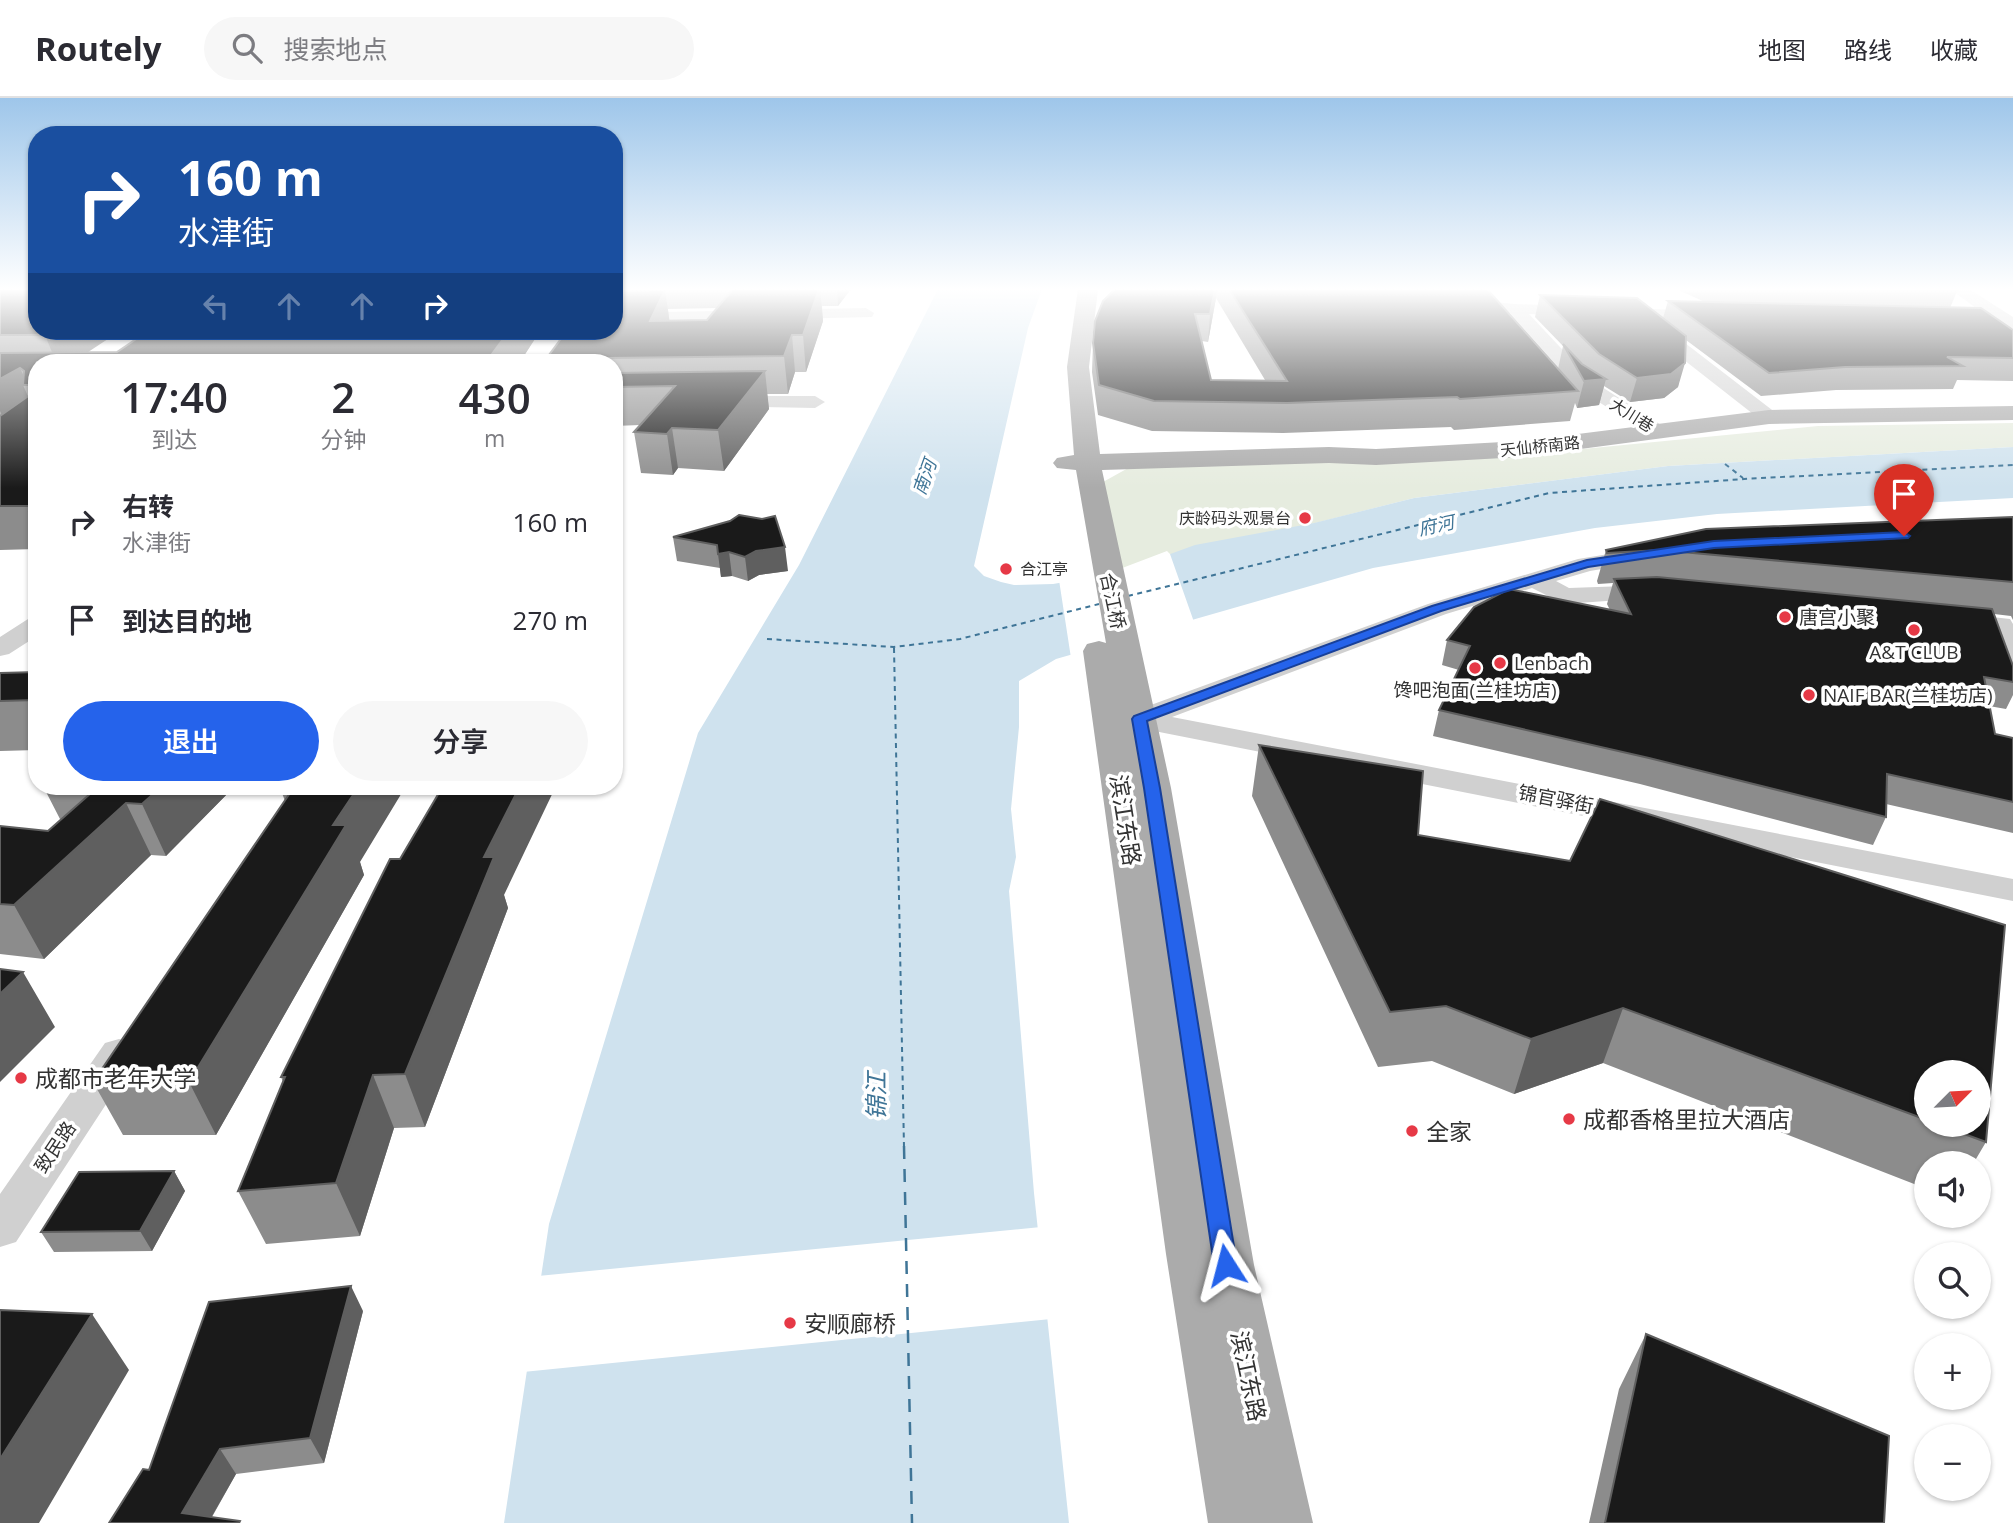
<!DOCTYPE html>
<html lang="zh">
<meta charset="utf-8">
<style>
:root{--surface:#fff;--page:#f7f7f7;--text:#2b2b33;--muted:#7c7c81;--line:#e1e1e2;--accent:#2563eb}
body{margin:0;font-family:"Open Sans","Noto Sans SC",sans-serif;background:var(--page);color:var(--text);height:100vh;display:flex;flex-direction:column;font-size:26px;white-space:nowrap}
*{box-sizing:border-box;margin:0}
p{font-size:23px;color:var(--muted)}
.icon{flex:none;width:38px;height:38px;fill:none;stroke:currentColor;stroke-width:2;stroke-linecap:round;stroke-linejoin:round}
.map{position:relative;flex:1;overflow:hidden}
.details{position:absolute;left:28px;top:256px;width:595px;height:441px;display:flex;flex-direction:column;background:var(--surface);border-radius:28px;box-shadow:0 2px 5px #0004}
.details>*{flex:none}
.guide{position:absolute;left:28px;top:28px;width:595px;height:214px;border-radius:28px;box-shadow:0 2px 5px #0004;background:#1a4fa0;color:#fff;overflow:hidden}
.needle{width:46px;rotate:66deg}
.tools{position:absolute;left:1914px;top:962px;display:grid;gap:14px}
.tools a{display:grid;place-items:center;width:77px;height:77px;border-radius:50%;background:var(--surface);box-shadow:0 2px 5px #0004;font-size:35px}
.pin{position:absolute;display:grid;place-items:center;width:60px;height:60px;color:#fff;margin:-72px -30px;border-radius:50% 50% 50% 0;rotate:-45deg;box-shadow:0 0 7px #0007}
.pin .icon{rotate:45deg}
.me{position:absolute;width:77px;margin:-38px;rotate:351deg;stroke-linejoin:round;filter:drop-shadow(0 0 5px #0008)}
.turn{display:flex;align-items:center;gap:24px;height:147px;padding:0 35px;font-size:32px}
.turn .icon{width:91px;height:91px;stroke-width:2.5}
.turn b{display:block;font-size:49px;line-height:60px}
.lanes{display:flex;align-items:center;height:66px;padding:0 35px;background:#0003;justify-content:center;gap:35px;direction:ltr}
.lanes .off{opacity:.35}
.eta{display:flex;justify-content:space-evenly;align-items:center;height:119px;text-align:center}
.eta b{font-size:42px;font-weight:600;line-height:49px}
.action{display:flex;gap:14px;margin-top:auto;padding:14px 35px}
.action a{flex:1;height:80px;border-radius:42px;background:var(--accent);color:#fff;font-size:28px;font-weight:600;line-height:80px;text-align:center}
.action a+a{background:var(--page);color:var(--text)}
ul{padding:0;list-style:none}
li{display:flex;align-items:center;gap:21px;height:98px;padding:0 35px}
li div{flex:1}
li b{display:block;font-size:26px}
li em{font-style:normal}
header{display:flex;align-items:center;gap:42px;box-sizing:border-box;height:98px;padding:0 35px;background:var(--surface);border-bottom:2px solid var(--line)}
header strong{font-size:33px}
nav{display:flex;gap:38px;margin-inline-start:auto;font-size:24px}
.search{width:490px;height:63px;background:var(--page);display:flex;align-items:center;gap:18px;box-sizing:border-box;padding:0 24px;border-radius:38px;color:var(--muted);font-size:26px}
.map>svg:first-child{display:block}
</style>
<header>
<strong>Routely</strong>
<div class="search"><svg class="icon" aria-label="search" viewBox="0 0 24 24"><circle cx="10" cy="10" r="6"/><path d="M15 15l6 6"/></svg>搜索地点</div>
<nav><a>地图</a><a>路线</a><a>收藏</a></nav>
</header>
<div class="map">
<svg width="2013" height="1425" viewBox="0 0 2013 1425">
<rect width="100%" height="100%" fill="#fff"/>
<path fill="#e6ecdf" d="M2013,325V349L1668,368L1414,400L1118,475L1094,389L1130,369L1501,359L1818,328Z"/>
<path fill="#cfe2ee" d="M938,191H1042L1028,230L974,468L984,478L1001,484L1014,487L1053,486L1118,475L1195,447L1314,425L1414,400L1668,368L2013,349V400L1717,416L1595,430L1373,470L1056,561L1019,583V629L1011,711L1016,759L1009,793L1034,1095L1069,1425H504L549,1126L698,635L799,467Z"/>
<path fill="#fff" d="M1167,453L1170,456L1194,524L1071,560L1059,482L1117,472Z
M1041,1129L1051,1221L523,1274L538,1178Z"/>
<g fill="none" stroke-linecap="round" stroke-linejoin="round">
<path stroke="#3f7597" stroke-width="2" stroke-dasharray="5 4.5" stroke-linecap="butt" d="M1725,366L1743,380
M1128,498L1549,395L1744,381L2013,367
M767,541L894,549L960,541L1099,506
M894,550L904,1049"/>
<path stroke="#3f7597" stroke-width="2.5" stroke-dasharray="13 10" stroke-linecap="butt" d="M904,1048L912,1425"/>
<path fill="#d0d0d0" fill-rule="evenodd" d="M1950,191H1969L2013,219V230L1952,227L1950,223L1958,218H1987Z
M1461,201L1515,206L1707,213L1715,218L1707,223L1529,216L1591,282L1666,330L1669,334L1666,338H1652L1577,290L1510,215L1455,209L1453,206L1455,203Z
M866,210L874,215L872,219L614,225V215Z
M1653,224L1659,225L1776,315L1779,319L1776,323H1762L1647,233L1644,229Z
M724,298H815L825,304L815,310L717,308L714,304Z
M1646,450L1654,452L1658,457L1654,462L1590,473L1556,483L1569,490L1654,487L1663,489L1666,494L1663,499L1564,506L1532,490L1446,516L1172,619L2013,781V803L1139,630L1129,627L1125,621L1129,615L1428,506L1578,461Z
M1956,515L2010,521L2013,526V585L2003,583L1999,577L1990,534L1947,528L1943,523L1947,518Z
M37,519V538L9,556L0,558V539L28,521Z
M119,941L133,945L138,955L133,965L16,1144L0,1149V1096L105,945Z"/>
<path fill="#ababab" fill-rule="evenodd" d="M1078,191H1098L1089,269L1100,356L1329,349L1376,351L1521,343L1769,312L2013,308V322L1769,326L1521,359L1376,367L1329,365L1102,372L1171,690L1254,1167L1313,1425H1208L1166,1156L1083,553L1087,546L1099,543L1106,545L1076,372L1057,370L1053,365L1057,360L1074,357L1067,269Z"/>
</g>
<path fill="#8c8c8c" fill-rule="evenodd" d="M0,191L88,254H117L148,233H540L520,264H37V451L0,452Z
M615,191H851L838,208H822L823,223L806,274H795L788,296H767L769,311L724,373L678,370L673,377L641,375L634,334L640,327L614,328V264H547L546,261L576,238L615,193ZM717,210L707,222L669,223L668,211Z
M1115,191H1487L1558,271L1563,248L1535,219L1540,197L1663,220L1668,203L1705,204L1676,191H1958L1950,210L2013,232V283L1957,282L1953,291L1836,292L1761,298L1686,242L1678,289L1664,300L1630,304L1604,288L1599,307L1577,310L1575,305L1570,323L1454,332L1451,329L1283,335L1152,333L1098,317L1092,274L1093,245ZM1216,200L1265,282H1211L1202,243L1208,244Z
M2013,419V522L2011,518L1994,516L2013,568V597L2006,611L1989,608L1995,636L2013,640V735L1886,706V719L1873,747L1640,686L1433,638L1439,612L1459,572L1442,567L1447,542L1610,512L1607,506L1613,485L1598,486L1597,483L1606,452Z
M730,423L788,473L759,477L748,483L732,478L721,479L720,470L677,463L673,439Z
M37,574V652L0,653V575Z
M1259,647L1423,673L1418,737L1570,763L1600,701L2005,827L1986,1044L1973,1066H1927V1091L1603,965L1514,996L1432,963L1378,969L1252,698ZM1927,975H1979V1027H1927Z
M43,688H235L166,758L151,757L44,861L0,856V728L48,733L62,721H60Z
M287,688L360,764L364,777L216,1037H123L93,984L285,703L282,695Z
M504,797L508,810L425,1029L394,1030L360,1138L266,1146L238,1093L283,984L281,979Z
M174,1073L185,1093L152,1153L54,1154L41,1134Z
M363,1213L324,1365L236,1376L212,1419L109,1425L149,1372Z
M1646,1236L1884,1425H1589L1619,1291Z"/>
<path fill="#5f5f5f" d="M819,191H820L823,223L806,274L803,237Z
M837,191H851L838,208Z
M1215,191H1217L1216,200L1208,244L1210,216Z
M665,192L670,226L650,223Z
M52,233H120L73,264H56L45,237Z
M509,233H540L520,264H486Z
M792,237L795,274L788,296L784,258Z
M1685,265L1678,289L1664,300L1630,304L1637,280Z
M20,270L28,287H23L33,310L6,326L0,313V281Z
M765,273L769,311L724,373L718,332Z
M1606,281L1599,307L1577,310L1584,283Z
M672,330L678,370L673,377L667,336Z
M785,449L788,473L759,477L748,483L745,459L756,453Z
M729,454L732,478L721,479L718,456Z
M162,688H235L166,758L142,706Z
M359,688H406L360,764L364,777L216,1037L189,984L333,727Z
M520,688H556L504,797L508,810L425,1029L405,976L484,759Z
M126,705L151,757L44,861L14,807Z
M23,874L55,929L0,984V896Z
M1623,910L1603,965L1514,996L1531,941Z
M373,977L394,1030L360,1138L336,1085Z
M174,1073L185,1093L152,1153L140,1133Z
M351,1188L363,1213L324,1365L310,1340Z
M92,1216L129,1272L39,1425H0V1361Z
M220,1351L236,1376L208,1425L182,1415Z"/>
<path fill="#1a1a1a" stroke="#5f5f5f" stroke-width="2" d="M0,191H37V233H52L45,237H0Z
M733,191H819L803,237H792L784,258L606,260L605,264H553L555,261H546L563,238H576L579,233H614V193L665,192L650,223L707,222Z
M1115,191H1215L1210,216H1195L1211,282L1287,283L1229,191H1487L1578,293L1460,301L1457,299L1287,305L1154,303L1099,287L1093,245L1095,223L1103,203Z
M1540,197L1637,200L1686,238L1685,265L1671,276L1637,280L1599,256Z
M1668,203L1981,210L2013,232V260L1947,259L1963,268L1845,269L1769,275Z
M148,233H509L486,264H37V287H23L24,273L20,270L0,281V255L117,254Z
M1563,246L1582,266L1606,281L1584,283Z
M765,273L718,332L672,330L667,336L634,334L675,288L614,289V275Z
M37,292V414L30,413L36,408H0V318Z
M739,417L762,421L775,418L785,449L756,453L745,459L729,454L718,456L717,447L673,439L730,423Z
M2013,419V484L1660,452L1607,455L1606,452L1706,431Z
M1657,479L1992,511L2013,568V584L1984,579L1995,636L2013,640V704L1887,676L1886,719L1649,660L1439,612L1470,548L1447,542L1474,509L1509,491L1631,516L1614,481Z
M37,574V602L0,603V575Z
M1259,647L1423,673L1418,737L1570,763L1600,701L2005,827L1986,1044L1940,1027H1979V975H1927V1022L1623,910L1531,941L1446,908L1390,914Z
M99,688H162L142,706L126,705L14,807L0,806V728L48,733Z
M287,688H359L333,727H346L189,984H93L290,695H282Z
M443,688H520L484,759H494L405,976L373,977L336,1085L238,1093L285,979H281L390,761H400Z
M0,871L23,874L0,896Z
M174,1073L140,1133L41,1134L79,1074Z
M351,1188L310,1340L220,1351L182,1415L240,1423L239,1425H109L143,1371L149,1372L209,1204Z
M0,1212L92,1216L0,1361Z
M1646,1236L1889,1338L1884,1425H1605Z"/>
<linearGradient id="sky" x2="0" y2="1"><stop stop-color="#9ec6ea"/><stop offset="0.49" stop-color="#fff"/><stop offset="1" stop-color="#fff" stop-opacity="0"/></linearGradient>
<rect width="2013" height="390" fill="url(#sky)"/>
<path fill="#2563eb" stroke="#184099" stroke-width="2" d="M1904,434L1910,438L1908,440L1714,450L1588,469L1441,513L1147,623L1160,690L1237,1167L1234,1174L1226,1177L1218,1174L1214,1167L1144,690L1132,621L1134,618L1432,508L1587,462L1714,443Z"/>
<g fill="#e63946" stroke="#fff" stroke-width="2.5">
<circle cx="1305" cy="420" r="7"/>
<circle cx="1006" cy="471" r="7"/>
<circle cx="1785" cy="519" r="7"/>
<circle cx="1914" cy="532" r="7"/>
<circle cx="1500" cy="565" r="7"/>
<circle cx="1475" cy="570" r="7"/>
<circle cx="1809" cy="597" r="7"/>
<circle cx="21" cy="980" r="7"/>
<circle cx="1569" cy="1021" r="7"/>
<circle cx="1412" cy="1033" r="7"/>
<circle cx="790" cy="1225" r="7"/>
</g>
<g text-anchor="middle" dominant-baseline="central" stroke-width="7" stroke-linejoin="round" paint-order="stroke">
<g font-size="16" fill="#333" stroke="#fff">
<text transform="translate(1632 317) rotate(32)">大川巷</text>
<text transform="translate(1540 348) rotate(-6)">天仙桥南路</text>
</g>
<g font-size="16" fill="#333" stroke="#fff" text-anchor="end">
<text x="1291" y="420">庆龄码头观景台</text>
<text x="1020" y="471" text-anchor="start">合江亭</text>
</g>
<g font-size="18" font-style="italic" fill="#3f7597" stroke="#fff">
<text transform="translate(924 379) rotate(-70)">南河</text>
<text transform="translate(1436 427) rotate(-12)">府河</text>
</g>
<g font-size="19" fill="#333" stroke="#fff">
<text transform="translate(1113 503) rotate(78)">合江桥</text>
<text transform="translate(1556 701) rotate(11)">锦官驿街</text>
<text transform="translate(55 1049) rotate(-56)">致民路</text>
</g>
<g font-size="19" fill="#333" stroke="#fff" text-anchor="start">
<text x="1799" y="519">唐宫小聚</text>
<text x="1914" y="554" text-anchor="middle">A&amp;T CLUB</text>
<text x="1514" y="565">Lenbach</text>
<text x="1475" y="592" text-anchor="middle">馋吧泡面(兰桂坊店)</text>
<text x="1823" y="597">NAIF BAR(兰桂坊店)</text>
</g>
<g font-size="23" fill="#333" stroke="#fff">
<text transform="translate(1126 722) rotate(81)">滨江东路</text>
<text transform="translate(1249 1278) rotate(78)">滨江东路</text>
</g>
<g font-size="23" fill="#333" stroke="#fff" text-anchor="start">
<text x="35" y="980">成都市老年大学</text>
<text x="1583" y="1021">成都香格里拉大酒店</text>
<text x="1426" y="1033">全家</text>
<text x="804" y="1225">安顺廊桥</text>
</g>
<g font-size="24" font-style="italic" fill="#3f7597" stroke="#fff">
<text transform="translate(875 998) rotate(-90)">锦江</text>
</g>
</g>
</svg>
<div class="tools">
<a><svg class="needle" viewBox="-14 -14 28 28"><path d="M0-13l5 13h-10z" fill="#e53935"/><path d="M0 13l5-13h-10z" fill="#7c7c81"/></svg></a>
<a><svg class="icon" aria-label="sound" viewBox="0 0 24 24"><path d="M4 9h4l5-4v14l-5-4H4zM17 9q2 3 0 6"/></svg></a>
<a><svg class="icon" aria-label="search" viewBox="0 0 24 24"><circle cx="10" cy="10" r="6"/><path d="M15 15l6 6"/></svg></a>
<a>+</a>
<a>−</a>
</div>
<div class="pin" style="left:1904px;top:438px;background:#d93025"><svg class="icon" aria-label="arrive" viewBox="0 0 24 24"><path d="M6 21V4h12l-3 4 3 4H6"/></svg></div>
<svg class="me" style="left:1226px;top:1167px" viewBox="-20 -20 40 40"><path d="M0-17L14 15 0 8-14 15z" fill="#2563eb" stroke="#fff" stroke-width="4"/></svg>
<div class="guide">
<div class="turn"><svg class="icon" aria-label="right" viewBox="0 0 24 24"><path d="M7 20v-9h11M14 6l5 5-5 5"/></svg><div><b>160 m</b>水津街</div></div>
<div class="lanes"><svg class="icon off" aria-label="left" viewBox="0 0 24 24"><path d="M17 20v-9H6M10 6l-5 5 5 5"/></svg><svg class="icon off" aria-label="ahead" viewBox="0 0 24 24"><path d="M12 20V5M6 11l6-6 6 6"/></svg><svg class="icon off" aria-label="ahead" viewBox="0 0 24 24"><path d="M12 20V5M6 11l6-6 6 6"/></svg><svg class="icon" aria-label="right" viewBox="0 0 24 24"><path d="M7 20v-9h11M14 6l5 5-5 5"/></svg></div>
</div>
<section class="details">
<div class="eta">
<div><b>17:40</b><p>到达</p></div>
<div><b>2</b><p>分钟</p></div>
<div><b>430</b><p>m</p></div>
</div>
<ul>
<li><svg class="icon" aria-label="right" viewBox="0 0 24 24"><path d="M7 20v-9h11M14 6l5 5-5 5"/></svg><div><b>右转</b><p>水津街</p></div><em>160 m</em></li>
<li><svg class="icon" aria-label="arrive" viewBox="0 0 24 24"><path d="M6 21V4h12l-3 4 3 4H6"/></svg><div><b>到达目的地</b></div><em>270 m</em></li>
</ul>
<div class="action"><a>退出</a><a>分享</a></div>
</section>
</div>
